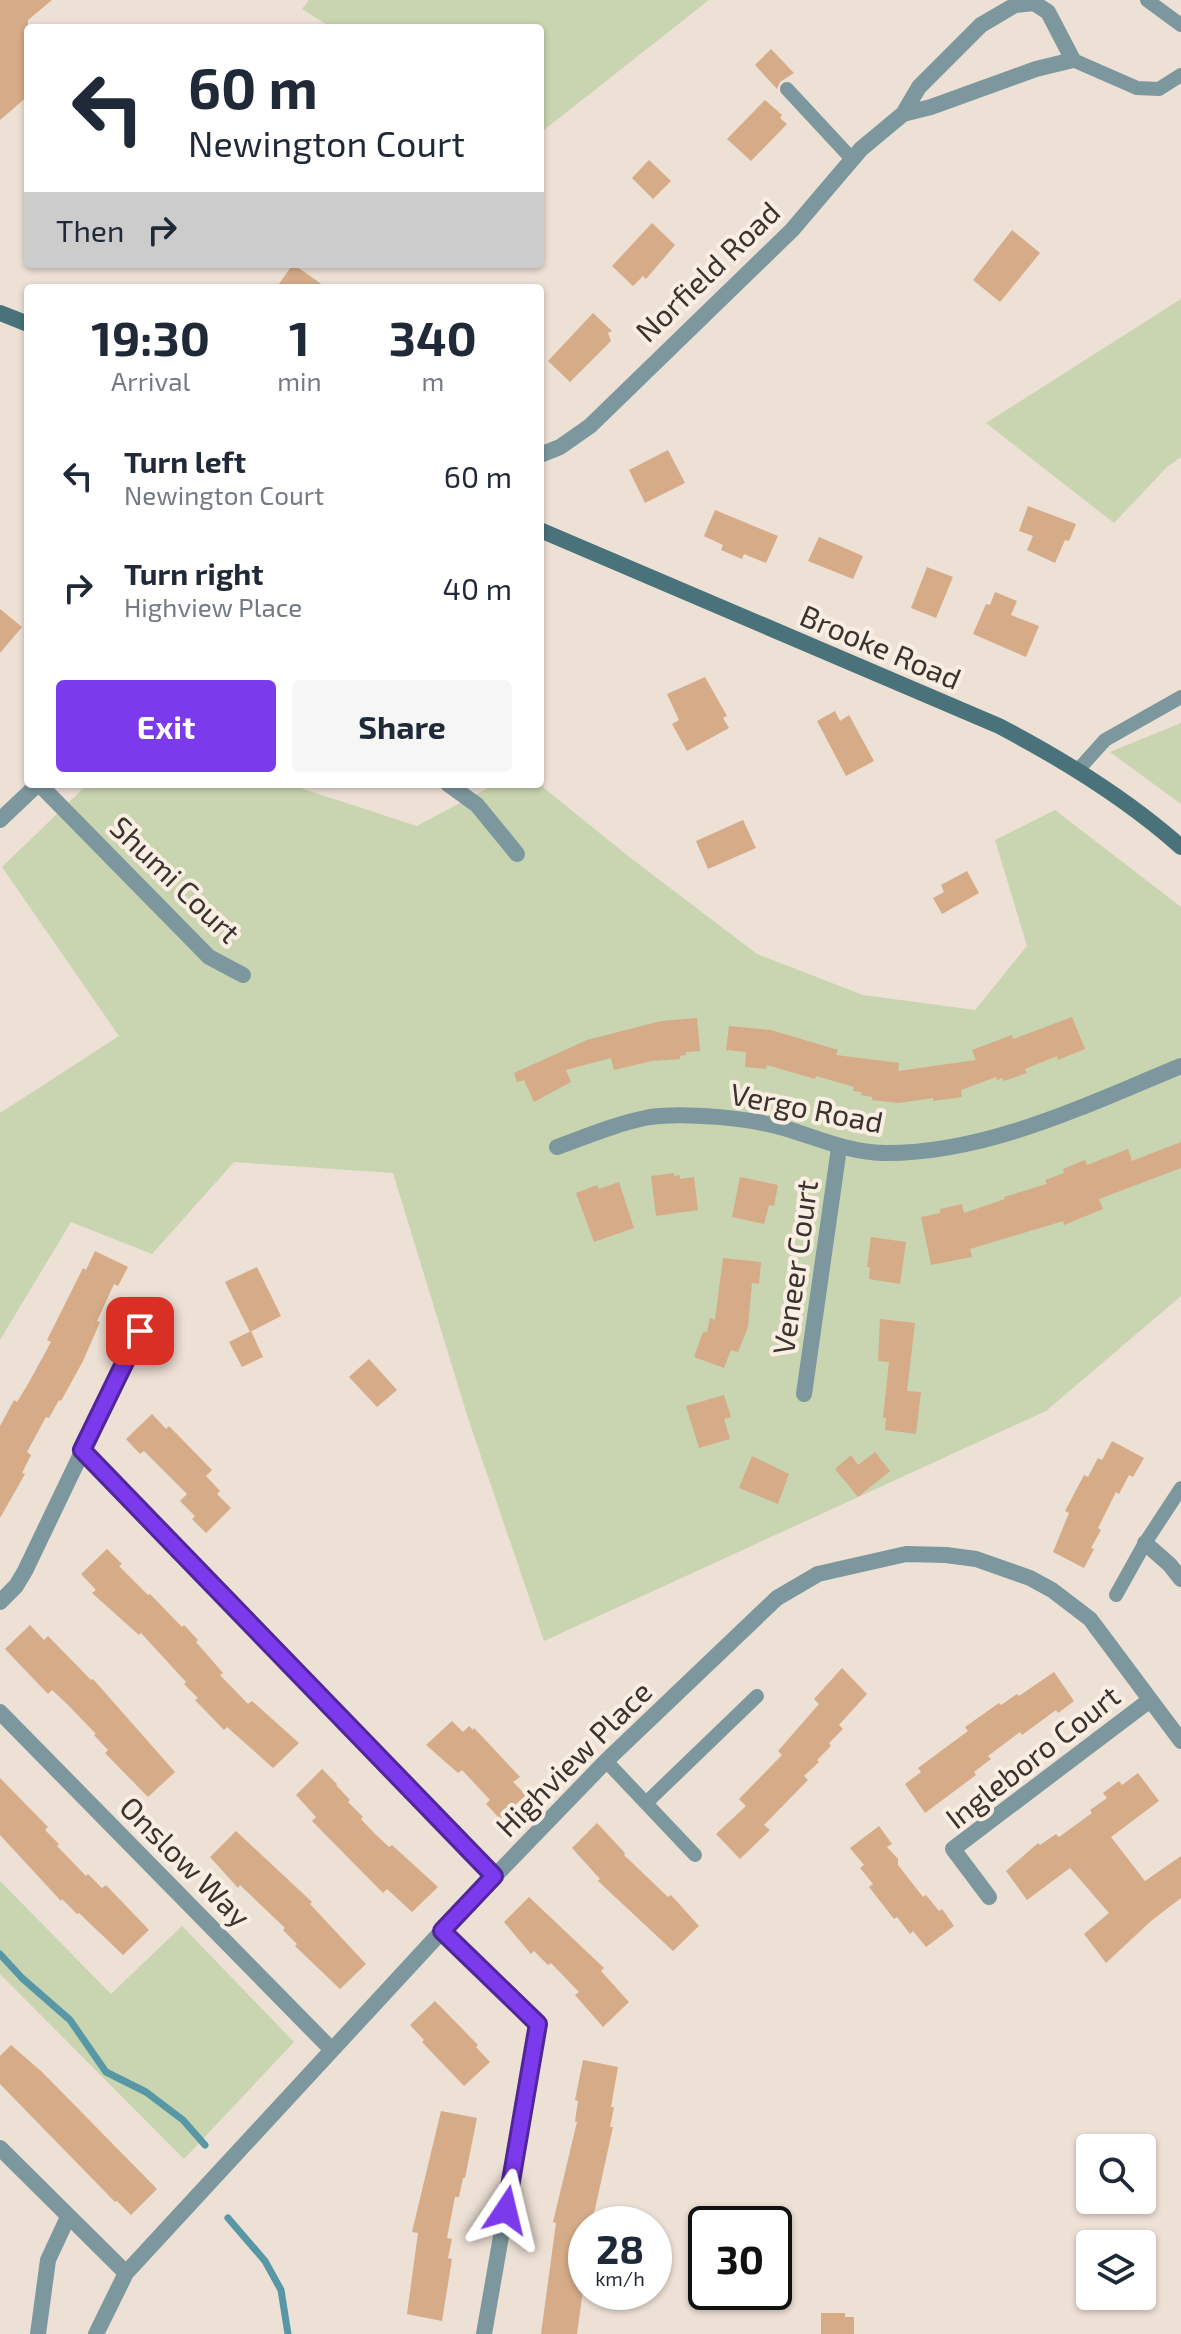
<!DOCTYPE html>
<style>
:root{--surface:#fff;--page:#f6f6f7;--text:#1f2937;--muted:#747a83;--accent:#7c3aed}
body{margin:0;font-family:"Exo 2",sans-serif;background:var(--page);color:var(--text);height:100vh;display:flex;flex-direction:column;font-size:30px;white-space:nowrap}
*{box-sizing:border-box;margin:0}
p{font-size:26px;color:var(--muted)}
.icon{flex:none;width:44px;height:44px;fill:none;stroke:currentColor;stroke-width:2;stroke-linecap:round;stroke-linejoin:round}
.map{position:relative;flex:1;overflow:hidden}
.details{position:absolute;left:24px;top:284px;width:520px;height:504px;display:flex;flex-direction:column;background:var(--surface);border-radius:8px;box-shadow:0 2px 6px #0004}
.details>*{flex:none}
.top-card{position:absolute;left:24px;top:24px;width:520px;height:244px;border-radius:8px;box-shadow:0 2px 6px #0004;background:#fff;color:var(--text);overflow:hidden}
.buttons{position:absolute;left:1076px;top:2134px;display:grid;gap:16px}
.buttons a{display:grid;place-items:center;width:80px;height:80px;border-radius:8px;background:var(--surface);box-shadow:0 2px 6px #0004;font-size:40px}
.speed{position:absolute;left:568px;top:2206px;display:flex;gap:16px;font-size:40px;font-weight:700;text-align:center}
.speed>*{display:grid;place-content:center;width:104px;height:104px;border-radius:50%;background:var(--surface);box-shadow:0 2px 6px #0004;line-height:1}
.speed small{font-size:20px;font-weight:400}
.speed .limit{border:4px solid #111;border-radius:12px;background:#fff;color:#111}
.pin{position:absolute;display:grid;place-items:center;width:68px;height:68px;color:#fff;margin:-34px;border-radius:16px;box-shadow:0 4px 12px #0006}
.me{position:absolute;width:88px;margin:-44px;rotate:10deg;stroke-linejoin:round;filter:drop-shadow(0 0 6px #0008)}
.turn{display:flex;align-items:center;gap:28px;height:168px;padding:0 32px;font-size:36px}
.turn .icon{width:104px;height:104px;stroke-width:2.5}
.turn b{display:block;font-size:56px;line-height:68px}
.then{display:flex;align-items:center;height:76px;padding:0 32px;background:#0003;gap:16px;font-size:30px}
.eta{display:flex;justify-content:space-evenly;align-items:center;height:136px;text-align:center}
.eta b{font-size:48px;font-weight:700;line-height:56px}
.button{display:flex;gap:16px;margin-top:auto;padding:16px 32px}
.button a{flex:1;height:92px;border-radius:8px;background:var(--accent);color:#fff;font-size:32px;font-weight:700;line-height:92px;text-align:center}
.button a+a{background:var(--page);color:var(--text)}
ul{padding:0;list-style:none}
li{display:flex;align-items:center;gap:24px;height:112px;padding:0 32px}
li div{flex:1}
li b{display:block;font-size:30px}
li em{font-style:normal}
.map>svg:first-child{display:block}
</style>
<div class="map">
<svg width="1181" height="2334" viewBox="0 0 1181 2334">
<rect width="100%" height="100%" fill="#ede0d5"/>
<path fill="#c9d4b0" d="M309,0H709L540,133V28H332L302,9Z
M1181,299V457L1167,467L1114,523L986,423Z
M1181,723V804L1110,752Z
M88,784H297L303,789L417,826L495,784H539L628,856L757,954L863,995L975,1010L1027,946L995,840L1055,810L1181,907V1296L1046,1411L544,1641L468,1418L393,1173L234,1162L152,1254L71,1222L0,1340V1113L119,1036L2,867Z
M0,1881L111,1994L182,1926L294,2042L184,2159L0,1974Z"/>
<g fill="none" stroke-linecap="round" stroke-linejoin="round">
<path stroke="#5797a6" stroke-width="7" d="M0,1954L22,1978L70,2020L106,2072L146,2092L183,2120L205,2145
M228,2218L265,2261L281,2290L288,2334"/>
</g>
<path fill="#d6ab88" d="M0,0H52L28,20V96L0,120Z
M771,49L794,73L780,82L777,89L755,65Z
M765,100L782,115L780,118L787,124L751,161L727,139Z
M649,160L671,181L653,199L632,178Z
M652,223L675,245L646,279L643,276L633,286L612,266Z
M1012,230L1040,253L1000,302L973,280Z
M293,264L327,288H276Z
M593,313L612,331L608,333L611,341L570,382L548,361Z
M668,450L685,483L645,503L629,470Z
M1028,506L1076,524L1069,541L1065,540L1055,563L1027,550L1033,536L1019,531Z
M715,510L778,536L766,563L744,554L742,559L721,550L723,545L704,536Z
M819,537L863,556L853,579L808,561Z
M927,567L953,577L936,618L911,608Z
M995,592L1017,601L1011,615L1039,626L1026,657L973,634L986,604L990,605Z
M0,609L22,627L0,653Z
M705,677L727,716L723,718L729,728L687,751L672,724L679,720L667,694Z
M835,711L840,721L849,715L874,761L846,776L817,721Z
M743,820L756,848L708,869L696,841Z
M967,871L979,893L942,914L933,898L944,892L941,885Z
M1072,1017L1085,1049L1058,1060L1057,1056L1025,1069L1027,1073L1004,1081L1002,1078L997,1080L996,1077L961,1090L962,1097L933,1101V1098L899,1103L872,1100V1097L861,1095L862,1092L853,1091L854,1087L816,1076L815,1079L767,1065L766,1069L745,1067L746,1052L726,1050L729,1026L771,1030L838,1050L836,1055L899,1063L898,1071L976,1060L972,1050L1012,1035L1013,1039Z
M697,1018L700,1051L686,1052V1055L680,1056V1059L652,1061L614,1070L611,1058L566,1070L571,1082L534,1102L524,1080L517,1082L514,1073L587,1040L661,1021Z
M1181,1142V1168L1099,1199L1103,1209L1064,1225L1063,1221L970,1249L972,1257L931,1265L921,1217L940,1213V1209L962,1204L964,1213L1005,1199L1004,1197L1047,1184L1045,1180L1064,1173L1063,1169L1085,1160L1087,1165L1128,1149L1132,1161Z
M674,1173V1176L680,1175V1179L694,1177L698,1210L656,1216L651,1176Z
M740,1177L778,1185L774,1206L769,1205L764,1224L732,1217Z
M619,1182L634,1228L594,1242L576,1193L597,1185L599,1189Z
M871,1237L906,1242L900,1284L869,1279L870,1267H867Z
M95,1251L128,1267L118,1286L114,1284L97,1321L100,1322L83,1361L61,1401L59,1400L49,1418L46,1417L27,1452L31,1455L22,1473L25,1474L0,1518V1426L14,1400L17,1402L28,1384L51,1342L47,1340L83,1268L86,1270Z
M723,1258L761,1262L759,1284L752,1283L748,1327L738,1352L731,1350L724,1368L694,1357L703,1332H707L710,1318L715,1320Z
M257,1267L281,1316L250,1332L225,1282Z
M880,1319L915,1323L907,1391L921,1392L916,1434L885,1430L886,1418H883L889,1362L878,1361Z
M251,1331L263,1357L242,1367L229,1342Z
M369,1359L397,1390L377,1407L349,1377Z
M724,1395L731,1417L724,1419L730,1439L699,1448L686,1406Z
M152,1414L166,1429L169,1426L212,1470L206,1476L220,1491L217,1494L231,1508L206,1533L192,1519L195,1516L180,1501L187,1494L144,1451L140,1454L126,1439Z
M1112,1441L1144,1458L1133,1477L1129,1475L1119,1494L1116,1492L1098,1528L1101,1530L1091,1548L1094,1549L1084,1568L1053,1552L1069,1513L1065,1511L1084,1475L1088,1477L1098,1458L1102,1460Z
M875,1452L890,1471L858,1497L835,1469L851,1455L858,1465Z
M752,1456L789,1474L778,1504L739,1488Z
M107,1549L122,1564L119,1566L148,1595L150,1594L182,1627L184,1625L198,1640L196,1642L223,1673L220,1675L248,1704L252,1701L299,1743L273,1768L227,1727L224,1730L195,1700L198,1698L184,1684L186,1682L141,1633L139,1635L92,1593L96,1590L81,1574Z
M30,1625L44,1640L48,1636L91,1680L93,1679L175,1772L148,1797L105,1753L108,1750L94,1735L96,1734L67,1704L52,1690L48,1694L5,1649Z
M842,1668L867,1694L839,1725L843,1729L829,1743L831,1746L817,1760L819,1762L804,1776L808,1780L764,1825L770,1830L740,1859L716,1834L746,1806L739,1799L782,1755L778,1751L819,1704L814,1699Z
M1054,1672L1074,1701L1058,1713L1056,1710L1022,1735L1020,1732L988,1756L991,1759L974,1772L976,1775L925,1813L905,1784L921,1772L918,1768L968,1731L965,1727L999,1703L1001,1705L1017,1694L1019,1696Z
M452,1721L463,1732L469,1726L473,1730L474,1728L520,1777L513,1782L526,1795L500,1819L486,1804L490,1800L462,1770L458,1773L426,1745Z
M322,1769L337,1784L336,1785L350,1800L348,1802L363,1817L361,1819L374,1833L389,1847L392,1845L438,1887L412,1912L387,1889L383,1893L312,1821L316,1817L296,1795Z
M1138,1773L1159,1801L1111,1837L1145,1881L1181,1856V1898L1151,1921L1106,1963L1084,1934L1109,1913L1070,1868L1027,1900L1006,1871L1038,1843L1040,1845L1056,1834L1059,1837L1092,1813L1090,1810L1107,1798L1103,1793L1119,1781L1122,1785Z
M0,1778L48,1827L45,1830L59,1844L57,1846L86,1876L88,1874L102,1888L106,1885L149,1930L123,1955L79,1913L77,1914L62,1899L61,1901L0,1835Z
M597,1823L625,1853L624,1855L668,1897L671,1895L699,1926L673,1951L598,1881L600,1879L572,1848Z
M879,1826L892,1844L887,1847L898,1859V1865L923,1897L926,1895L939,1911L942,1909L954,1926L926,1947L913,1931L910,1934L897,1917L894,1919L869,1887L873,1884L860,1868L864,1865L850,1848Z
M236,1831L312,1902L310,1904L366,1964L340,1989L295,1946L297,1944L283,1930L285,1928L240,1885L238,1888L210,1857Z
M529,1897L604,1968L601,1971L629,2002L603,2027L575,1995L579,1992L551,1963L548,1965L534,1951L531,1954L504,1922Z
M435,2001L478,2045L476,2047L490,2062L464,2086L422,2042L424,2040L410,2025Z
M11,2045L42,2072L157,2189L131,2215L117,2201L115,2202L0,2084V2056Z
M583,2060L618,2067L611,2107H614L610,2127H613L595,2209L590,2224H586V2268L577,2334H541L556,2223L553,2222L577,2122L575,2121L578,2101L575,2100Z
M441,2111L477,2118L465,2178H463L459,2197H455L447,2238L452,2239L448,2258L452,2259L442,2321L407,2314L418,2233L412,2232Z
M821,2313H845V2317H854V2334H821Z"/>
<g fill="none" stroke-linecap="round" stroke-linejoin="round">
<path stroke="#7c979d" stroke-width="14" d="M1147,0L1181,25
M1073,60L1137,88L1159,89L1181,75
M787,89L852,159
M1078,770L1105,740L1181,697
M1116,1595L1145,1543L1181,1488
M606,1761L695,1855
M646,1803L757,1696"/>
<path stroke="#7c979d" stroke-width="16" d="M540,455L560,447L590,426L792,230L861,149L903,114L919,87L981,25L1015,5L1034,3L1048,12L1073,60L1036,69L931,107L903,114
M39,784L209,957L243,975
M448,784L477,805L517,854
M0,820L38,784
M557,1147C587,1136 618,1123 650,1117C685,1112 749,1118 784,1128C818,1138 847,1152 884,1153C987,1154 1088,1104 1181,1066
M804,1394L839,1148
M82,1450L494,1876
M1145,1543L1170,1565L1181,1579
M0,1602L16,1586L25,1571L140,1331
M0,1712L331,2049
M989,1897L953,1849L1150,1700
M442,1931L538,2024L484,2334
M0,2148L126,2273
M38,2334L48,2260L68,2217
M96,2334L126,2273L442,1931L606,1761L777,1598L818,1574L906,1554L946,1555L976,1559L1030,1578L1052,1590L1090,1619L1181,1741"/>
<path stroke="#4a727b" stroke-width="16" d="M0,313L28,324
M540,530L999,726C1064,760 1126,798 1181,847"/>
</g>
<g fill="none" stroke-linecap="round" stroke-linejoin="round">
<defs>
<path id="route" d="M140,1331L82,1450L494,1876L442,1931L538,2024L506,2210"/>
</defs>
<use href="#route" stroke="#51269a" stroke-width="20"/>
<use href="#route" stroke="#7c3aed" stroke-width="14"/>
</g>
<g text-anchor="middle" dominant-baseline="central" stroke-width="8" stroke-linejoin="round" paint-order="stroke">
<g font-size="30" fill="#393430" stroke="#faede2">
<text transform="translate(707 271) rotate(-44)">Norfield Road</text>
<text transform="translate(881 646) rotate(23)">Brooke Road</text>
<text transform="translate(176 879) rotate(44)">Shumi Court</text>
<text transform="translate(807 1107) rotate(11)">Vergo Road</text>
<text transform="translate(794 1267) rotate(-82)">Veneer Court</text>
<text transform="translate(1032 1756) rotate(-38)">Ingleboro Court</text>
<text transform="translate(573 1758) rotate(-45)">Highview Place</text>
<text transform="translate(186 1861) rotate(45)">Onslow Way</text>
</g>
</g>
</svg>
<div class="buttons">
<a><svg class="icon" aria-label="search" viewBox="0 0 24 24"><circle cx="10" cy="10" r="6"/><path d="M15 15l6 6"/></svg></a>
<a><svg class="icon" aria-label="layers" viewBox="0 0 24 24"><path d="M12 4l9 5-9 5-9-5zM3 14l9 5 9-5"/></svg></a>
</div>
<div class="speed"><div>28<small>km/h</small></div><div class="limit">30</div></div>
<div class="pin" style="left:140px;top:1331px;background:#d93025"><svg class="icon" aria-label="arrive" viewBox="0 0 24 24"><path d="M6 21V4h12l-3 4 3 4H6"/></svg></div>
<svg class="me" style="left:506px;top:2210px" viewBox="-20 -20 40 40"><path d="M0-17L14 15 0 8-14 15z" fill="#7c3aed" stroke="#fff" stroke-width="4"/></svg>
<div class="top-card">
<div class="turn"><svg class="icon" aria-label="left" viewBox="0 0 24 24"><path d="M17 20v-9H6M10 6l-5 5 5 5"/></svg><div><b>60 m</b>Newington Court</div></div>
<div class="then">Then<svg class="icon" aria-label="right" viewBox="0 0 24 24"><path d="M7 20v-9h11M14 6l5 5-5 5"/></svg></div>
</div>
<section class="details">
<div class="eta">
<div><b>19:30</b><p>Arrival</p></div>
<div><b>1</b><p>min</p></div>
<div><b>340</b><p>m</p></div>
</div>
<ul>
<li><svg class="icon" aria-label="left" viewBox="0 0 24 24"><path d="M17 20v-9H6M10 6l-5 5 5 5"/></svg><div><b>Turn left</b><p>Newington Court</p></div><em>60 m</em></li>
<li><svg class="icon" aria-label="right" viewBox="0 0 24 24"><path d="M7 20v-9h11M14 6l5 5-5 5"/></svg><div><b>Turn right</b><p>Highview Place</p></div><em>40 m</em></li>
</ul>
<div class="button"><a>Exit</a><a>Share</a></div>
</section>
</div>
